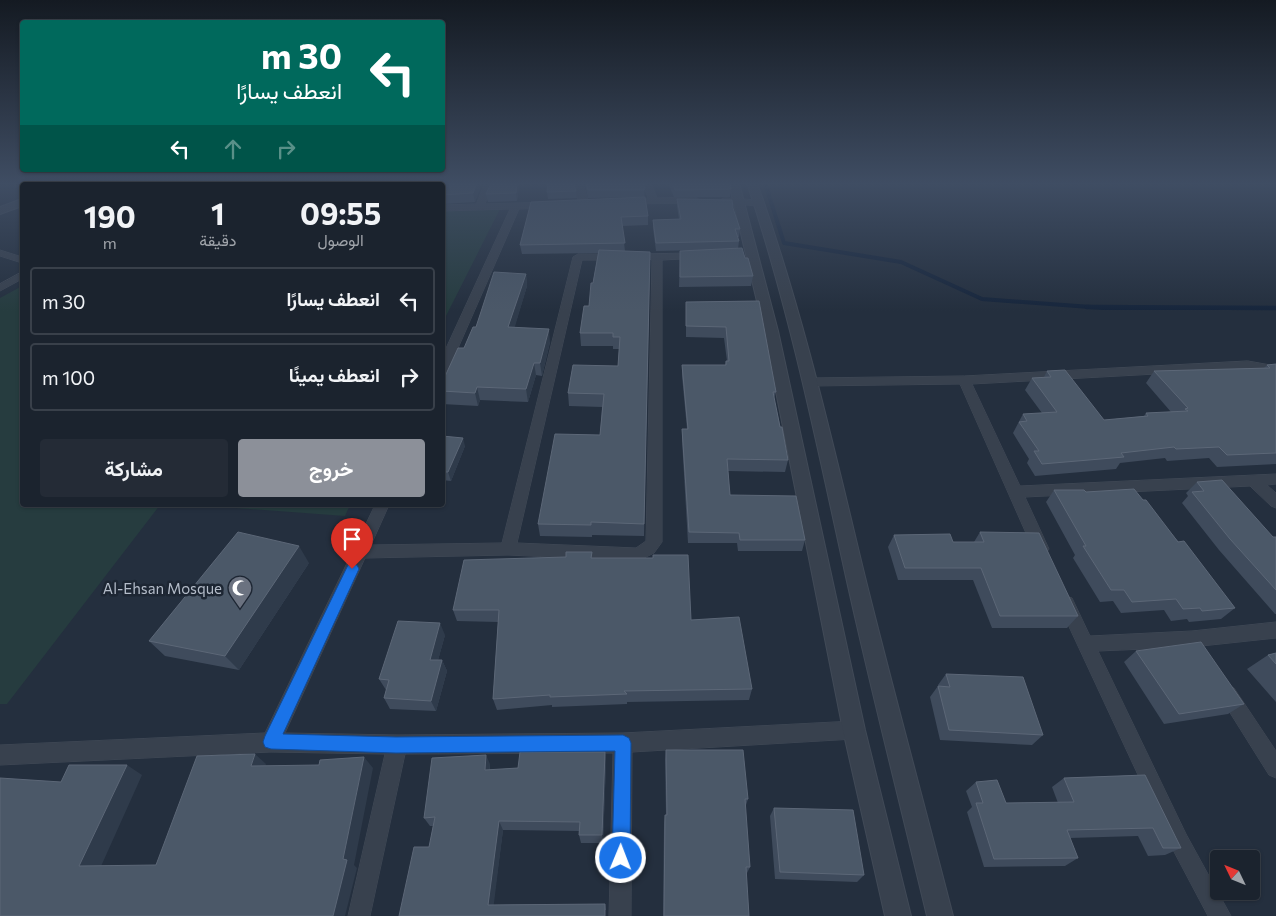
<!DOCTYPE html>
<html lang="ar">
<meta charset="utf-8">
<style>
:root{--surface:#1b232e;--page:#242b36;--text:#f1f3f6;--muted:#a0a4aa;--line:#39404a;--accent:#8c9099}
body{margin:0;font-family:Commissioner,Vazirmatn,sans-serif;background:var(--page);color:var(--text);direction:rtl;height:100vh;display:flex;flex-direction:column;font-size:19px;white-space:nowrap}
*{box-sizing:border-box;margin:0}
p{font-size:16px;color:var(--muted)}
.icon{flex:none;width:28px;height:28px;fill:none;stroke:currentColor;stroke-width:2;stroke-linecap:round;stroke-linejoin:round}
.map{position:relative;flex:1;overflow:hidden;direction:ltr}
.panel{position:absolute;left:20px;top:182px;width:425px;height:325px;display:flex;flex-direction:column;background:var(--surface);border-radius:5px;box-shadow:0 1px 4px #0004,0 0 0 1px var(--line);direction:rtl}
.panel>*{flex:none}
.banner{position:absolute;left:20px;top:20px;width:425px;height:152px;border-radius:5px;box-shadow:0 1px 4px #0004,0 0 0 1px var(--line);direction:rtl;background:#00695c;color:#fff;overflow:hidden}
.needle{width:32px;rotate:313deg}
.tools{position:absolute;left:1210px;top:850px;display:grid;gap:10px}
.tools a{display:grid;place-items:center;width:50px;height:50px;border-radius:5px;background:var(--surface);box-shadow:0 1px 4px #0004,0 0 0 1px var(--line);font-size:25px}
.pin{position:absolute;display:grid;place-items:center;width:42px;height:42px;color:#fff;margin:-51px -21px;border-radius:50% 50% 50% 0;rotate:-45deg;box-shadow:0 0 5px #0007}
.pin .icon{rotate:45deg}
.me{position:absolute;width:55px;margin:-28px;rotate:1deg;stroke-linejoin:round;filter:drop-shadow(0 0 4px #0008)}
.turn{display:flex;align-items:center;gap:18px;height:105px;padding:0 20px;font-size:22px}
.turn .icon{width:65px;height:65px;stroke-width:2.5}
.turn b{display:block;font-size:35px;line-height:42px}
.lanes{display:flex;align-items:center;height:48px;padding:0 20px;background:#0003;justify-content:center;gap:25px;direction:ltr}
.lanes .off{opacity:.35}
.eta{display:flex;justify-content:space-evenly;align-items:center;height:85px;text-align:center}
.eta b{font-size:30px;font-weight:700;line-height:35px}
.primary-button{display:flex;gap:10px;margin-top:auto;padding:10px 20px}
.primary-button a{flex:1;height:58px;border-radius:5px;background:var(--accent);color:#fff;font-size:20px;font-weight:700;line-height:58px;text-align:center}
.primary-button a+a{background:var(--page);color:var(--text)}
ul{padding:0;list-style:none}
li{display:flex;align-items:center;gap:15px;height:68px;margin:0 10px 8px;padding:0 10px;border:2px solid var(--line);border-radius:5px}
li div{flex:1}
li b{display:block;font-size:19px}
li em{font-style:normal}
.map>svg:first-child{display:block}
</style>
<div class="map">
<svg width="1276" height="916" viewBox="0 0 1276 916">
<rect width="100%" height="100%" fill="#242f3e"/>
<path fill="#263c3f" d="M500,209L443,322V211Z
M22,286V505H160L7,704H0V298Z
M195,505H350L345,516Z"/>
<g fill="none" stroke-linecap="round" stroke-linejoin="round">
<path stroke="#17263c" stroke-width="4" d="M765,183L784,243L901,262L982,299L1104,308H1276"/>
<path stroke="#17263c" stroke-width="4.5" d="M1087,307L1276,308"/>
<defs>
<path id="minor" d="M485,183H493L485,204L549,202L554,205L549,208L519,209L448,371L442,375V357L510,209L442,211V205L476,204Z
M575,183H583L589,204L587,206H581L579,204Z
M643,183H651L657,198L696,197L700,200L696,203L625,204V200L628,199H648Z
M725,198L759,200L764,203L759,206L722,203V199Z
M0,250L22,257V263L0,256Z
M697,253L701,254V258L662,260V542L654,553L638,561L508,555L365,558L285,733L397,735L623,733L854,721L861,723L863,730L861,737L854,739L632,752L631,916H609L613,753L405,754L370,916H348L385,754L271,752L0,765V745L265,733L375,505H389L371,545L502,543L573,257L578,254H615L620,257L615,260H582L517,543L636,548L646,541L652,260L644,257L649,254Z
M22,272V279L0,291V284Z
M1248,361L1276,366V374L1248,369L972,384L1020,486L1276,474V484L1267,485L1276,493V508L1271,506L1250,486L1025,497L1049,549L1046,553L1041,555L1036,553L1033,549L960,384L810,386L804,382L810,378L964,376Z
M1066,596L1072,598L1090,636L1192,631L1276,622V638L1192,647L1098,651L1186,834L1231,916H1208L1172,848L1058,603L1060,598Z
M1228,685L1234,688L1276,751V778L1269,775L1222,700L1219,694L1222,688Z"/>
<path id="tertiary" d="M38,183H52L51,185H37Z
M60,183H73L72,185H59Z
M729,183H739L778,331L865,730L911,916H885L843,730L764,331Z
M747,183H757C803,311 833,445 865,577C893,690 924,803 953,916H927C900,803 871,690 846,577C817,445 790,311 747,183Z
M22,199V206L0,214V207Z"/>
</defs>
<use href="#minor" stroke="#414a57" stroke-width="1"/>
<use href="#tertiary" stroke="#414a57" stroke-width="2"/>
<use href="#minor" fill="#38414e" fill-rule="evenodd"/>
<use href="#tertiary" fill="#38414e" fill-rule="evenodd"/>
</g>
<path fill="#3f4b5c" d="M242,183H275L274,185H243Z
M482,183L475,202L442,204V185Z
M585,183H644L645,188V196L644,197L588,198Z
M668,183H730L731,189L730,197H674Z
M519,187L517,201L488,202L486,194Z
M576,191L577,198L548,199L547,192Z
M677,199L733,208L740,229L739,237H737L739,241L738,249L753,276L751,286L679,287L680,251L700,250L656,251L653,228V220L679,219L677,206Z
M531,202L648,216V225L622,226L625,251L650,252L644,536L592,535V537L540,536L538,524L600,435L602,407L569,406L568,393L618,366L619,349H613V346H581L580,333L589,306L598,253L522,254L520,245Z
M526,274L527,286L514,328L550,342L542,376L536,375L528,402L480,400L478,406L442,404V383L464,348L476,327Z
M759,301L776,392L774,398L788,460L785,472L728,471L730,495L805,540L802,551H738L737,543H688L682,440V429H687L682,376V365H725L726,361H727L724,338L686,337V302Z
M1276,364V464L1217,467L1209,458L1167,461L1165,458L1120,463L1116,469L1035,476L1027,463L1029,459L1013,433L1023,414L1042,413L1025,390L1032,378L1044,377L1047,371L1104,420L1144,416L1146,413L1171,412L1146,383L1154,371L1264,368L1267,365Z
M442,436L465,446L451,481L442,480Z
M1197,482L1273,537H1276V614H1275L1219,550L1182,503L1188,496L1186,493Z
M1054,490L1086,492L1143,500L1235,608L1221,619L1189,622L1187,619L1171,621L1164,610L1121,613L1113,601L1100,602L1073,558L1075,555L1046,502Z
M980,532L1078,616L1067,628H992L973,580H898L888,547L894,535L953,542H974Z
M592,552V558L691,620L752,689L749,700L627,702V704L552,707V705L497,710L493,699L498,622L457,621L453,610L566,557Z
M309,563L239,670L165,656L149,641Z
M445,635L438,660H442L447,671L436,711L390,709L384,698L386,690L379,679Z
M1136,651L1244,704L1228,714L1164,724L1124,662Z
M1276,653V702L1247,669L1268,655Z
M946,674L1043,735L1032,745L940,740L930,697L938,686H939L938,685Z
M666,750L748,799L745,808L750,867L746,875L749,916H663L664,823L665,815H666L665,760Z
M605,752L606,762L603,843H581L579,835V831L503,830L493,905L605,904L606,910L399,916L429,847L433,826H430L424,818L490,764V770L518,768Z
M1145,775L1181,848L1165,855L1148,856L1138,836L1070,838L1078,858L1065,866L984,867L967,812L972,807L966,791L976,782L1006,803H1058L1052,787L1064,778Z
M774,808L864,875L857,882L775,879L770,816Z"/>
<path fill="#2f3b4b" d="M268,183H275L274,185H269Z
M318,183H325L324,185H317Z
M477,183H482L475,202L473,193Z
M517,183H519V187L517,201L516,193Z
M645,188V196L644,197V190Z
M526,274L527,286L511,340L508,327Z
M549,329L550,342L542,376L540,363Z
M534,363L536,375L528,402L526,389Z
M477,387L480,400L478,406L475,393Z
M463,438L465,446L451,481L448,472Z
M299,546L309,563L239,670L225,656Z
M440,623L445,635L435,671L430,660Z
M442,660L447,671L436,711L431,701Z
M605,752L606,762L603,843L602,835Z
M255,754L266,764L263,776L251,766Z
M486,755L490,764L489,780L485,770Z
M364,757L373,768L354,865L357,868L345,916H333L343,859Z
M127,765L142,775L98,873L79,866Z
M499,821L503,830L493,911L488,905Z"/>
<path fill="#4b5868" stroke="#5c6777" d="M298,183H318L317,185H297Z
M351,183H477L473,193L442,195V185H350Z
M491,183H517L516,193L486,194Z
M548,183H574L576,191L547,192Z
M586,183H644L645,188L644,190H588Z
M672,183H730L731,189L675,190Z
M645,197L648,216L621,217L625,243L520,245L531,202Z
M677,199L732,200L733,208L740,229H735L739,241L656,243L653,220L681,219Z
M742,248L745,258H748L753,276L680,277V251Z
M599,250L650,252L644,524L591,522V525L538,524L555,434L600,435L604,394L568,393L573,365L618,366L620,337H613V333H580L584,306H589L591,283H593Z
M494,272L526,274L508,327L549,329L540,363H534L526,389L477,387L475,393L442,391V383L458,348H464L473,327H476Z
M759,301L776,392H773L780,427H782L788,460L727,459L730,495L796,496L805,540H740L739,533L689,532L682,429H688L682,365H726V361H729L726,327L686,326V302Z
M1276,364V453L1227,455L1219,447L1176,449L1174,447L1121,453L1124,457L1042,464L1034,451H1039L1019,422L1027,421L1023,414L1057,412L1032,378L1051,377L1047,371L1065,370L1104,420L1148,416L1146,413L1188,411L1185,409L1188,408L1154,371L1270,368L1267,365Z
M442,436L463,438L448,472H442Z
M1222,480L1273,537H1276V590L1230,539L1192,492L1204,491L1197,482Z
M1134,489L1143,500H1146L1178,542L1184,541L1235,608L1202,611L1200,608L1183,609L1176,599L1132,602L1124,590H1111L1083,546H1086L1054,490H1084L1086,492Z
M238,532L299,546L225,656L149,641Z
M980,532L1039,533L1078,616H1000L981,568H905L894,535L950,534L953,542H984Z
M566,552H592L591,558H653V555H688L691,620L739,617L752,689L624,691L627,694L550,697V695L493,699L499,610H453L464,560L566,557Z
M398,621L440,623L430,660H442L431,701L384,698L389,680L379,679Z
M1201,642L1244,704L1179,714L1136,651Z
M1276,653V664L1268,655Z
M946,674L1023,677L1043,735L949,730L938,686L950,687Z
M666,750H743L748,799H745L750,867H746L749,916H664L665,815H667Z
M520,752H605L602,835H579L580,822L499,821L488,905L605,904V916H399L414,847H429L435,817L424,818L432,758L486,755L485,770L518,768Z
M255,754L251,766L319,765L320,760L364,757L343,859L347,860L333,916H0V778L61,782L69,765H127L79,866L156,865L197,756Z
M1145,775L1181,848H1163L1153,828L1067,830L1078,858L994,859L976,803H983L976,782L997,780L1006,803L1074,802L1064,778Z
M774,808L853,810L864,875L780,872Z"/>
<linearGradient id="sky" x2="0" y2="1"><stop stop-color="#141a22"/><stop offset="0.59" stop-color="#3f4d63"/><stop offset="1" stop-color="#3f4d63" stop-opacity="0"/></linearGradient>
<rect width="1276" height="311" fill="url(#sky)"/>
<path fill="#1a73e8" stroke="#114b97" d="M352,564L357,565L359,569L283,734L396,737L623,735L629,738L631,743L630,858L627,865L621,867L615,865L612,858L615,751L396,753L271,749L265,747L263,742L265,736L348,565Z"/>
<defs>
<symbol id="mosque-pin" viewBox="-11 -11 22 30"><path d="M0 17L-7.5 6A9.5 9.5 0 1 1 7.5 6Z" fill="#6b7280" stroke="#1d2633"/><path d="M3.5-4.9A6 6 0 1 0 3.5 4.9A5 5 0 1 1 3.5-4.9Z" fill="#fff"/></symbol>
</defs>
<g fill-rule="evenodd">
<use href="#mosque-pin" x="226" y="574" width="28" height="38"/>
</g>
<g text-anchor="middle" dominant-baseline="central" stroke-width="5" stroke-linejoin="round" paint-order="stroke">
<g font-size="15" fill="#b4bcc9" stroke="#1d2633" text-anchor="end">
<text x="222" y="588">Al-Ehsan Mosque</text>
</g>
</g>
</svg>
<div class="tools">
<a><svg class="needle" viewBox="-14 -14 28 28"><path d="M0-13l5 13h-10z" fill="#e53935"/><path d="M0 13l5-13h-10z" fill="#a0a4aa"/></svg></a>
</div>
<div class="pin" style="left:352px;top:569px;background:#d93025"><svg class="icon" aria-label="arrive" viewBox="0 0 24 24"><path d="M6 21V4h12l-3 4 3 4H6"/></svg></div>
<svg class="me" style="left:621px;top:858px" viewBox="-20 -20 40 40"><circle r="17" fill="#1a73e8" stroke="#fff" stroke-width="3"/><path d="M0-11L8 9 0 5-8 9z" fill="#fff"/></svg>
<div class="banner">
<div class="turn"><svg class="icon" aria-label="left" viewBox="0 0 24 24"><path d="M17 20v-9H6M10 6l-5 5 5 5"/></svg><div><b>30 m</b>انعطف يسارًا</div></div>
<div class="lanes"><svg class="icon" aria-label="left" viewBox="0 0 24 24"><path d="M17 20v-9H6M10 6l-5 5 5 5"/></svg><svg class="icon off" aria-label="ahead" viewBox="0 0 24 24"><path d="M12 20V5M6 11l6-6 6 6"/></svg><svg class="icon off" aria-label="right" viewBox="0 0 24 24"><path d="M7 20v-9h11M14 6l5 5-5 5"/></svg></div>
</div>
<section class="panel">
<div class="eta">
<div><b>09:55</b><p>الوصول</p></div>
<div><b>1</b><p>دقيقة</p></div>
<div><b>190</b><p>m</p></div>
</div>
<ul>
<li><svg class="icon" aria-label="left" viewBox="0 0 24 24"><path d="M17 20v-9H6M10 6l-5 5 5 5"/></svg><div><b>انعطف يسارًا</b></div><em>30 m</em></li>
<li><svg class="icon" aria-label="right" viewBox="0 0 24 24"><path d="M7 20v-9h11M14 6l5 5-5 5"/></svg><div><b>انعطف يمينًا</b></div><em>100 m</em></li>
</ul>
<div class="primary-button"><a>خروج</a><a>مشاركة</a></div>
</section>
</div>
